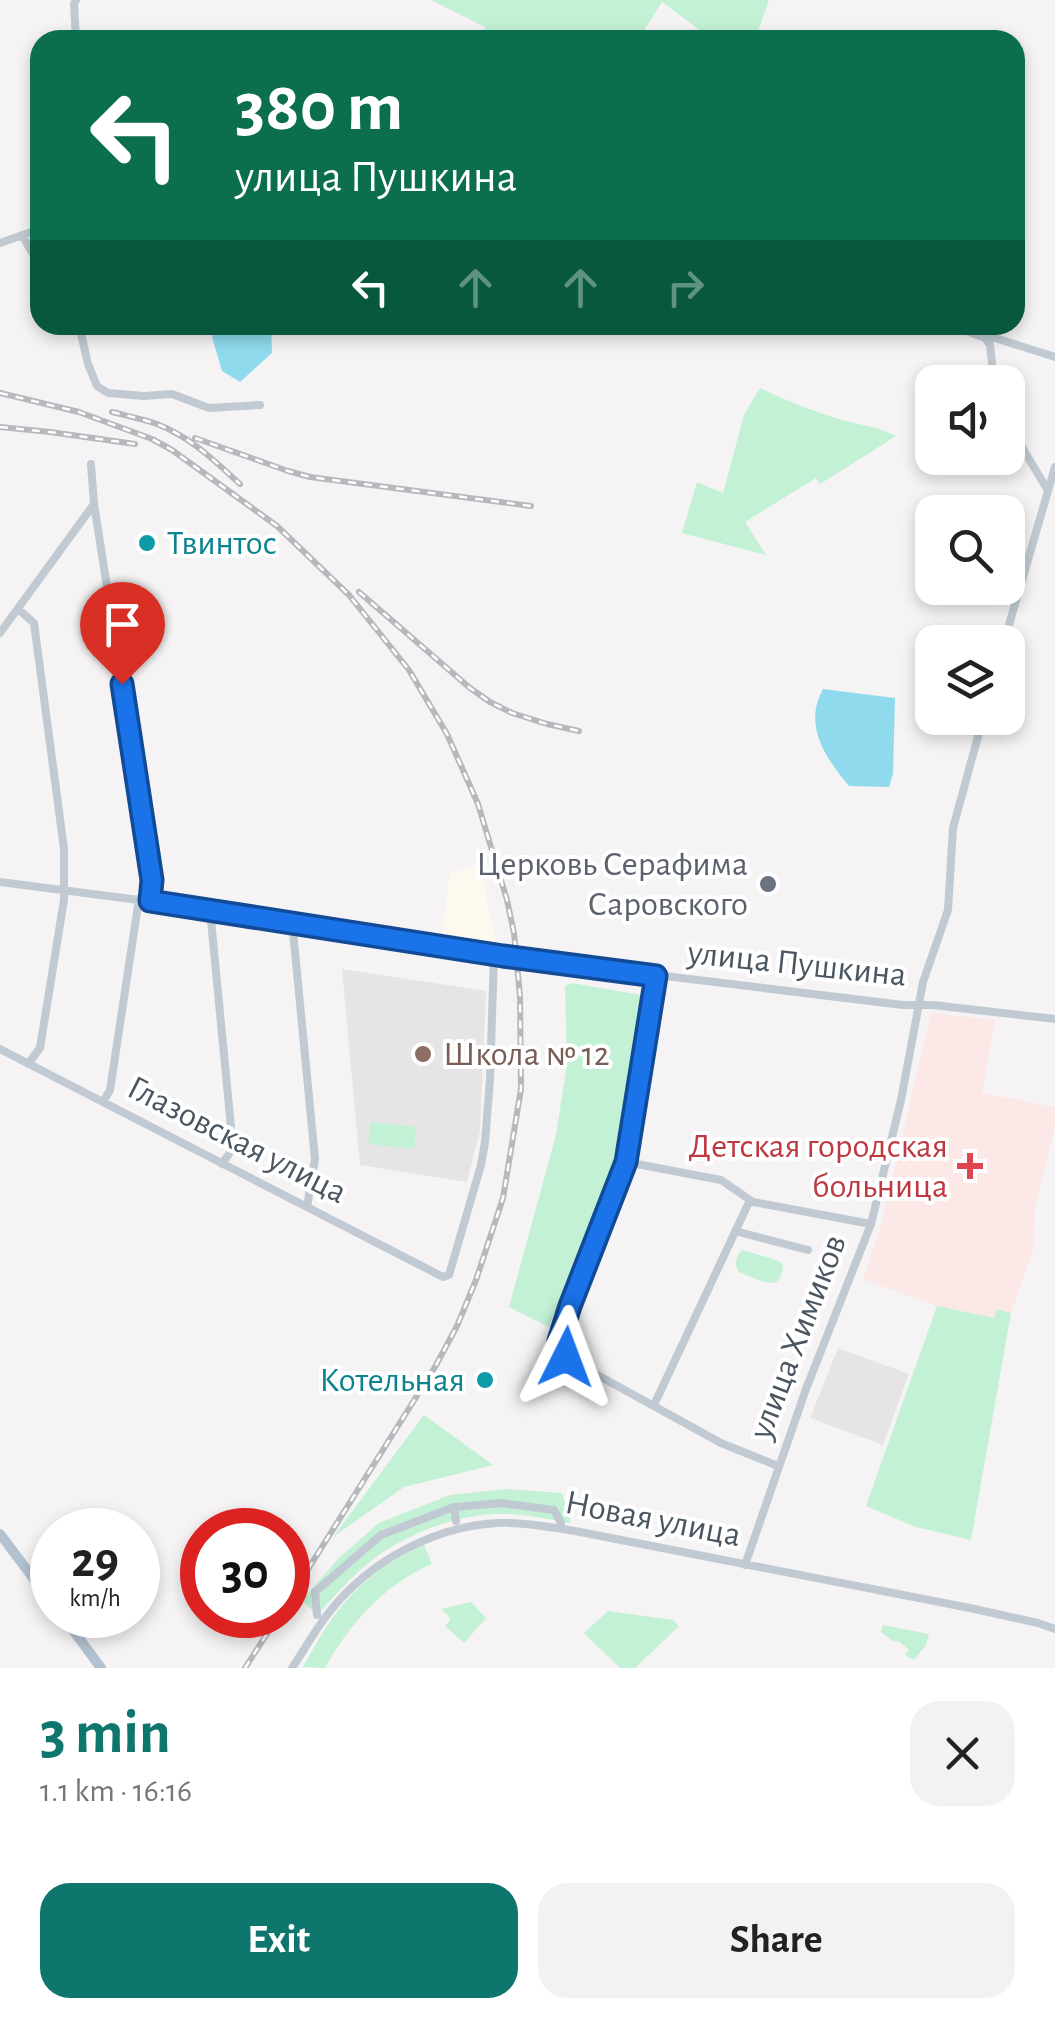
<!DOCTYPE html>
<meta charset="utf-8">
<style>
:root{--surface:#fff;--page:#f2f2f2;--text:#222;--muted:#767676;--accent:#0f766e}
body{margin:0;font-family:"Alegreya Sans",sans-serif;background:var(--page);color:var(--text);height:100vh;display:flex;flex-direction:column;font-size:38px;white-space:nowrap}
*{box-sizing:border-box;margin:0}
p{font-size:32px;color:var(--muted)}
.icon{flex:none;width:55px;height:55px;fill:none;stroke:currentColor;stroke-width:2;stroke-linecap:round;stroke-linejoin:round}
.map{position:relative;height:1668px;overflow:hidden}
.side{display:flex;flex-direction:column;background:var(--surface);flex:1}
.side>*{flex:none}
.guide{position:absolute;left:30px;top:30px;width:995px;height:305px;border-radius:30px;box-shadow:0 5px 15px #0003;background:#0b6e4f;color:#fff;overflow:hidden}
.tools{position:absolute;left:915px;top:365px;display:grid;gap:20px}
.tools a{display:grid;place-items:center;width:110px;height:110px;border-radius:20px;background:var(--surface);box-shadow:0 5px 15px #0003;font-size:50px}
.speed{position:absolute;left:30px;top:1508px;display:flex;gap:20px;font-size:50px;font-weight:700;text-align:center}
.speed>*{display:grid;place-content:center;width:130px;height:130px;border-radius:50%;background:var(--surface);box-shadow:0 5px 15px #0003;line-height:1}
.speed small{font-size:25px;font-weight:400}
.speed .limit{border:15px solid #d22;background:#fff;color:#111}
.pin{position:absolute;display:grid;place-items:center;width:85px;height:85px;color:#fff;margin:-102px -42px;border-radius:50% 50% 50% 0;rotate:-45deg;box-shadow:0 0 10px #0007}
.pin .icon{rotate:45deg}
.me{position:absolute;width:110px;margin:-55px;rotate:3deg;stroke-linejoin:round;filter:drop-shadow(0 0 8px #0008)}
.turn{display:flex;align-items:center;gap:35px;height:210px;padding:0 40px;font-size:45px}
.turn .icon{width:130px;height:130px;stroke-width:2.5}
.turn b{display:block;font-size:70px;line-height:85px}
.lanes{display:flex;align-items:center;height:95px;padding:0 40px;background:#0003;justify-content:center;gap:50px;direction:ltr}
.lanes .off{opacity:.35}
.round{display:grid;place-items:center;flex:none;width:105px;height:105px;border-radius:30px;background:var(--page)}
.headline{display:flex;align-items:center;justify-content:space-between;height:170px;padding:0 40px}
h1{font-size:60px;font-weight:600;line-height:75px;color:var(--accent)}
.button{display:flex;gap:20px;margin-top:auto;padding:20px 40px}
.button a{flex:1;height:115px;border-radius:30px;background:var(--accent);color:#fff;font-size:40px;font-weight:600;line-height:115px;text-align:center}
.button a+a{background:var(--page);color:var(--text)}
.map>svg:first-child{display:block}
</style>
<div class="map">
<svg width="1055" height="1668" viewBox="0 0 1055 1668">
<rect width="100%" height="100%" fill="#f5f3f3"/>
<path fill="#fdf9ef" d="M479,864L497,944L442,935L450,873Z"/>
<path fill="#e6e4e5" d="M342,969L486,991L480,1131L467,1182L360,1165Z
M838,1348L909,1374L883,1445L810,1418Z"/>
<path fill="#fce8e6" d="M931,1013L995,1020L982,1093L1055,1107V1126L1035,1207L1034,1247L1011,1313L998,1310L995,1319L937,1306L863,1279L881,1227Z"/>
<path fill="#c3f1d5" d="M431,0H769L757,34L751,40H713L662,2L638,40H484L485,27Z
M760,388C787,401 813,411 842,420C860,425 879,427 896,436L820,484L816,478L745,522L766,555L682,533L697,482L723,493L744,415Z
M572,983L647,996L619,1157L549,1327L509,1307L556,1135L567,1064L565,986Z
M371,1122L416,1127L414,1149L368,1144Z
M743,1250L779,1261L783,1265C781,1296 759,1279 739,1272L735,1264L739,1253Z
M937,1306L994,1318L997,1309L1011,1313L971,1540L916,1527L866,1506Z
M424,1415L493,1465L404,1487L333,1537Z
M506,1489L562,1493L571,1523C551,1520 530,1515 509,1514C469,1512 425,1527 391,1547C362,1564 339,1591 317,1615L302,1600L339,1558L379,1523L450,1495Z
M424,1545L432,1564C385,1584 349,1624 325,1668L303,1667C311,1654 318,1639 327,1626C354,1586 381,1565 424,1545Z
M471,1602L486,1618L464,1643L445,1626L451,1619L441,1609Z
M608,1611L673,1620L679,1626L635,1668H620L584,1633Z
M883,1625L929,1634L926,1645L914,1660L905,1655L909,1650L898,1641L894,1642L881,1632Z"/>
<path fill="#90daee" d="M219,325H271L272,353L240,382L222,371L212,337Z
M823,689L895,698L893,774L889,787L849,786C825,757 803,726 823,689Z"/>
<g fill="none" stroke-linecap="round" stroke-linejoin="round">
<path stroke="#c1cad2" stroke-width="8" d="M76,0L74,4L76,40
M22,235L40,266
M0,243L40,229
M79,325L88,364L97,386L108,393L144,396L172,394L209,408L260,405
M951,325L985,338H995L1055,357
M985,338L990,345L994,382
M1008,424L1047,489
M91,464L94,504L153,880L150,901
M18,609L34,623L64,849V900L40,1048L28,1064
M0,633L94,504
M1004,642L1055,467
M0,882L208,909L495,955
M208,909L211,920L233,1148L222,1164
M290,922L293,931L315,1159L307,1207
M533,960L903,1005H933L1055,1019
M656,976L626,1162L570,1306L559,1341L566,1357L581,1366L721,1443L778,1466
M0,1049L443,1277L449,1275L481,1165L485,1142L490,1079L494,955
M103,1102L110,1090L139,899
M626,1162L721,1180L753,1202L871,1224
M735,1231L808,1250
M654,1405L750,1200
M454,1507L501,1503L554,1510L561,1523
M745,1565L806,1389L871,1224L901,1100L923,982L948,910L953,828L983,718
M317,1615L315,1592L381,1535L454,1507L456,1521
M292,1668C305,1649 316,1628 331,1610C370,1561 435,1526 498,1523C524,1522 549,1527 575,1531L970,1608L1038,1623L1055,1629"/>
<path stroke="#b3c2d1" stroke-width="10" d="M0,1534L52,1603
M62,1615L101,1668"/>
<defs>
<path id="rail" d="M0,393L79,412L152,439L172,450L277,526L349,595L409,670L447,734L478,804L507,900L514,933L520,996L521,1089L503,1198L476,1280L457,1326L435,1367L288,1601
M112,412C132,417 154,421 172,431C198,444 219,465 240,484
M0,427L50,432L135,444
M195,438L288,471L310,477L531,506
M359,592L470,688L490,702L512,713L547,724L579,731
M245,1668L279,1615"/>
</defs>
<use href="#rail" stroke="#b5b8bd" stroke-width="6"/>
<use href="#rail" stroke="#fff" stroke-width="2.5" stroke-dasharray="8" stroke-linecap="butt"/>
<path stroke="#c1cad2" stroke-width="8" d="M503,956L533,960"/>
</g>
<g fill="none" stroke-linecap="round" stroke-linejoin="round">
<defs>
<path id="route" d="M122,684L152,880L150,901L503,956L656,976L626,1162L570,1306L559,1341L566,1357"/>
</defs>
<use href="#route" stroke="#114b97" stroke-width="25"/>
<use href="#route" stroke="#1a73e8" stroke-width="18"/>
</g>
<g fill="#0f9aa8" stroke="#fff" stroke-width="4">
<circle cx="147" cy="543" r="10"/>
<circle cx="485" cy="1380" r="10"/>
</g>
<circle fill="#6b7280" stroke="#fff" stroke-width="4" cx="768" cy="884" r="10"/>
<circle fill="#8d6e63" stroke="#fff" stroke-width="4" cx="423" cy="1054" r="10"/>
<path fill="#e0444e" stroke="#fff" stroke-width="4" d="M965 1151h10v10h10v10h-10v10h-10v-10h-10v-10h10z"/>
<g text-anchor="middle" dominant-baseline="central" stroke-width="8" stroke-linejoin="round" paint-order="stroke">
<g font-size="35" fill="#0d838f" stroke="#fff" text-anchor="start">
<text x="167" y="543">Твинтос</text>
<text x="465" y="1380" text-anchor="end">Котельная</text>
</g>
<g font-size="35" fill="#5b616d" stroke="#fff" text-anchor="end">
<text x="748" y="864">Церковь Серафима<tspan x="748" dy="40">Саровского</tspan></text>
</g>
<g font-size="35" fill="#4a5661" stroke="#fff">
<text transform="translate(797 964) rotate(6)">улица Пушкина</text>
<text transform="translate(237 1140) rotate(27)">Глазовская улица</text>
<text transform="translate(798 1337) rotate(-69)">улица Химиков</text>
<text transform="translate(653 1519) rotate(11)">Новая улица</text>
</g>
<g font-size="35" fill="#785e54" stroke="#fff" text-anchor="start">
<text x="443" y="1054">Школа № 12</text>
</g>
<g font-size="35" fill="#be3a42" stroke="#fff" text-anchor="end">
<text x="948" y="1146">Детская городская<tspan x="948" dy="40">больница</tspan></text>
</g>
</g>
</svg>
<div class="tools">
<a><svg class="icon" aria-label="sound" viewBox="0 0 24 24"><path d="M4 9h4l5-4v14l-5-4H4zM17 9q2 3 0 6"/></svg></a>
<a><svg class="icon" aria-label="search" viewBox="0 0 24 24"><circle cx="10" cy="10" r="6"/><path d="M15 15l6 6"/></svg></a>
<a><svg class="icon" aria-label="layers" viewBox="0 0 24 24"><path d="M12 4l9 5-9 5-9-5zM3 14l9 5 9-5"/></svg></a>
</div>
<div class="speed"><div>29<small>km/h</small></div><div class="limit">30</div></div>
<div class="pin" style="left:122px;top:684px;background:#d93025"><svg class="icon" aria-label="arrive" viewBox="0 0 24 24"><path d="M6 21V4h12l-3 4 3 4H6"/></svg></div>
<svg class="me" style="left:566px;top:1357px" viewBox="-20 -20 40 40"><path d="M0-17L14 15 0 8-14 15z" fill="#1a73e8" stroke="#fff" stroke-width="4"/></svg>
<div class="guide">
<div class="turn"><svg class="icon" aria-label="left" viewBox="0 0 24 24"><path d="M17 20v-9H6M10 6l-5 5 5 5"/></svg><div><b>380 m</b>улица Пушкина</div></div>
<div class="lanes"><svg class="icon" aria-label="left" viewBox="0 0 24 24"><path d="M17 20v-9H6M10 6l-5 5 5 5"/></svg><svg class="icon off" aria-label="ahead" viewBox="0 0 24 24"><path d="M12 20V5M6 11l6-6 6 6"/></svg><svg class="icon off" aria-label="ahead" viewBox="0 0 24 24"><path d="M12 20V5M6 11l6-6 6 6"/></svg><svg class="icon off" aria-label="right" viewBox="0 0 24 24"><path d="M7 20v-9h11M14 6l5 5-5 5"/></svg></div>
</div>
</div>
<section class="side">
<div class="headline"><div><h1>3 min</h1><p>1.1 km · 16:16</p></div><a class="round"><svg class="icon" aria-label="close" viewBox="0 0 24 24"><path d="M6 6l12 12M18 6L6 18"/></svg></a></div>
<div class="button"><a>Exit</a><a>Share</a></div>
</section>
